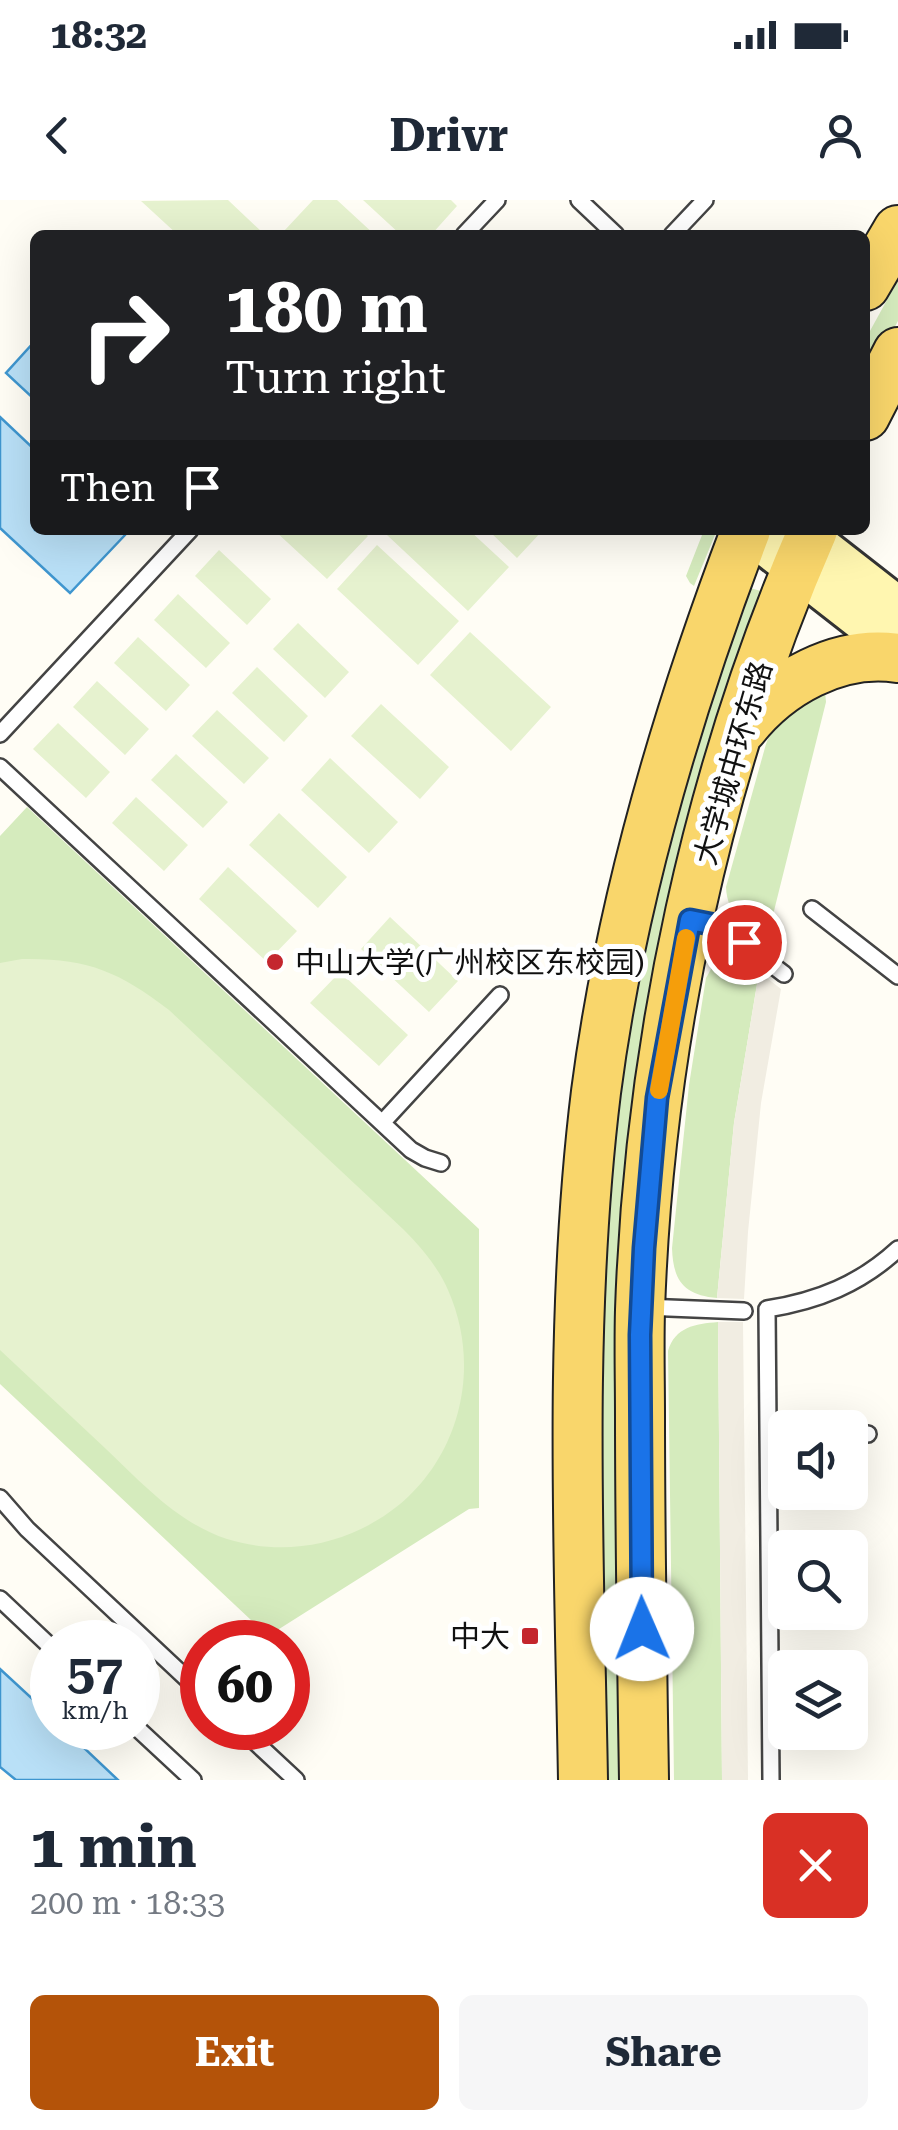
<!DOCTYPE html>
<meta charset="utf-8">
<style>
:root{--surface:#fff;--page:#f6f6f7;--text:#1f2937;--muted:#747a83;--accent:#b45309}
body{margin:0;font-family:"Roboto Serif","Noto Sans SC",serif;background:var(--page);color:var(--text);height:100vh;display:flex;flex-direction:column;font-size:38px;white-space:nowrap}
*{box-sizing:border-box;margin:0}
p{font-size:32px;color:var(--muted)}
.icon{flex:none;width:55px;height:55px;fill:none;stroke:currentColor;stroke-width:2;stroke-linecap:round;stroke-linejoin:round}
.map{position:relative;height:1580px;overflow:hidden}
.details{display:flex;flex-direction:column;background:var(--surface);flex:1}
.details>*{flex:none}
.hud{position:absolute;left:30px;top:30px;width:840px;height:305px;border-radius:15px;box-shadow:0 10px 40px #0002;background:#202124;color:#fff;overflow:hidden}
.fabs{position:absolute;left:768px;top:1210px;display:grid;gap:20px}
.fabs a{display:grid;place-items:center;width:100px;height:100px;border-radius:15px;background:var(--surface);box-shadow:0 10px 40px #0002;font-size:50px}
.speed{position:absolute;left:30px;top:1420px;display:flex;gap:20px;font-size:50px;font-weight:700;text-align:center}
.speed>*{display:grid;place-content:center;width:130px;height:130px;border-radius:50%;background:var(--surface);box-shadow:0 10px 40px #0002;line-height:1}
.speed small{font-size:25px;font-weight:400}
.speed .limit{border:15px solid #d22;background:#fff;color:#111}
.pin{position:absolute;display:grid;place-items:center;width:85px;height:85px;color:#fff;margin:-42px;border:5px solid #fff;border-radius:50%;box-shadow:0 2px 10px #0007}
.me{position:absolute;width:110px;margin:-55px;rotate:359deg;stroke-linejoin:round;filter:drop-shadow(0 0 8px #0008)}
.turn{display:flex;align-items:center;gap:35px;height:210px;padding:0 30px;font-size:45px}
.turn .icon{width:130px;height:130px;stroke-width:2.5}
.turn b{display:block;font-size:70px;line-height:85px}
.then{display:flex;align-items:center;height:95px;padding:0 30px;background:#0003;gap:20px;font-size:38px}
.round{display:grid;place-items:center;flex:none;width:105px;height:105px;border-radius:15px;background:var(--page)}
.overview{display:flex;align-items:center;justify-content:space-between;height:170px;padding:0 30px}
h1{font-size:60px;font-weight:700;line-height:75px}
.action{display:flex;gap:20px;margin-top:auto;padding:20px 30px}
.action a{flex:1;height:115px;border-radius:15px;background:var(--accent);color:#fff;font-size:40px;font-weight:700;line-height:115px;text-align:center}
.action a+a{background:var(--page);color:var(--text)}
.status{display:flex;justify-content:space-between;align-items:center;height:70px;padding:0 50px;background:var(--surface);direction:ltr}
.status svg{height:28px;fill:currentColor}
header{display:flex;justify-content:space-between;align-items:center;height:130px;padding:0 30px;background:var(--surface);font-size:45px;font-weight:700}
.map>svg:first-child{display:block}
</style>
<div class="status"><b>18:32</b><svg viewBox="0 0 49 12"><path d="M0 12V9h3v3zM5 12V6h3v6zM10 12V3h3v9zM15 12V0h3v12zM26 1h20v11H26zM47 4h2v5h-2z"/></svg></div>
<header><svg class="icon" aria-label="back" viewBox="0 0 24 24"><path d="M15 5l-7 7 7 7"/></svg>Drivr<svg class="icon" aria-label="person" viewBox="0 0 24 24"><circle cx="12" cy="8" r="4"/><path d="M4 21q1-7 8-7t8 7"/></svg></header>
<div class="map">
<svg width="898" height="1580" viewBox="0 0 898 1580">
<rect width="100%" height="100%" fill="#fffdf5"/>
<path fill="#d5ebbd" d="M898,80V121L865,182V140Z
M704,330H717L694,386L690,383L686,376Z
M750,388L761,391L765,395L689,653L628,1580H600L595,1266L610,933L659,656L745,389Z
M825,491L826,502L766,743C746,727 727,715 726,687L766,544L775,521Z
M27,607L479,1029V1308L469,1309L268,1436L0,1184V636Z
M732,756L744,760L759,772L734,923L717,1098C684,1095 673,1081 672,1048L689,885L706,778L715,762Z
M718,1122L722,1580H674L668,1151C675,1127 695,1124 718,1122Z"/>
<path fill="#e6f2cf" d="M228,0L263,33L261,35H178L141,1Z
M313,0H337L375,35H288L284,31Z
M363,0H451L457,6L431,35H401Z
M274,330H361L368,336L327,379Z
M392,330H469L509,367L468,411L387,335Z
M488,330H543L517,358Z
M377,345L459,421L418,465L337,389Z
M219,350L271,399L247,425L195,376Z
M178,394L230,443L206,468L154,420Z
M298,423L349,472L325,498L273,449Z
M470,432L551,507L511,551L430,475Z
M138,437L190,485L166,511L114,463Z
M257,467L308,516L284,542L232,493Z
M97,481L149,529L125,555L73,507Z
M381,504L449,567L420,599L351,536Z
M217,510L269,558L244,584L192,536Z
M58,523L110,572L86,598L33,549Z
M176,554L228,602L203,628L151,580Z
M330,558L398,622L369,653L301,590Z
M136,597L188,645L164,671L112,623Z
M279,613L347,677L318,708L249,645Z
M228,667L297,731L267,762L199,699Z
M390,717L458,781L429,812L361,749Z
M22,759C87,758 118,771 169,810L403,1029C421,1047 438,1067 448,1090C488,1180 451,1287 361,1329C319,1349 272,1353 227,1339C178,1323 143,1284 106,1249C71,1216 35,1183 0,1150V763Z
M340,772L408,835L379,866L310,803Z"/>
<path fill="#f1ede2" d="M759,772L781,789L761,903L748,1032L744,1099L717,1098L734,923Z
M718,1122H743L748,1580H722Z"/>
<path fill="#b9e0f7" stroke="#3f96cf" stroke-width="2.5" d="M35,141V200L6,173Z
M0,217L35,250V330H121L126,334L70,393L0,328Z
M0,1469L52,1517V1528H63L118,1580H16L0,1567Z"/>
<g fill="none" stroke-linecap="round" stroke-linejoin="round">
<defs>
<path id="lane" d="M579,0L616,35
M464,35L497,0
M672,35L705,0
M0,534L190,330
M0,567L411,950L425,958L441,963
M812,709L898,776
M694,721L725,729L784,774
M382,923L500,795
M644,1107L744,1111
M850,1233L868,1234
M0,1298L27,1329L202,1493
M0,1399L52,1448
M137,1528L193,1580
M240,1528L296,1580
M771,1580L767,1109C818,1101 860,1084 898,1049"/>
<path id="secondary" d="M748,330L898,447
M820,348L898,409"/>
<path id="primary" d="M865,86L898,30
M865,216L898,152
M742,529C778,483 838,449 898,458
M583,1580C579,1351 568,1120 596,892C621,699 677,511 746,330
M644,1580C642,1459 640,1337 640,1216C640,1181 639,1145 640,1110C649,846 707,572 813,330"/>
</defs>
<use href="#lane" stroke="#444" stroke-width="20"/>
<use href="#secondary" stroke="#333" stroke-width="48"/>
<use href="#primary" stroke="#222" stroke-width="52"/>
<use href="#lane" stroke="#fff" stroke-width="15"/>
<use href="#secondary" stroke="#fff6b0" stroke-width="42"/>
<use href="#primary" stroke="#f9d66b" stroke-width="48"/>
</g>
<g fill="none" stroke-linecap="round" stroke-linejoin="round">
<defs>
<path id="route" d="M642,1429L640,1135L644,1048L657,898L690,720L715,725L744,742"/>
</defs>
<use href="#route" stroke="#114b97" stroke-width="25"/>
<use href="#route" stroke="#1a73e8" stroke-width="18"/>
<path stroke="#f59e0b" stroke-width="18" d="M659,890L686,738"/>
</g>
<g fill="#c4262e" stroke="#fff" stroke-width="4">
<circle cx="275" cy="762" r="10"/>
<rect x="520" y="1426" width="20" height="20" rx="5"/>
</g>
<g text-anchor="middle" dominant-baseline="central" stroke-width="10" stroke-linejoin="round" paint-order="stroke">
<g font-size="30" fill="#111" stroke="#fff">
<text transform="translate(733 563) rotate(-74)">大学城中环东路</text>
</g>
<g font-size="30" fill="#111" stroke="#fff" text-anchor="start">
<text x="295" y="762">中山大学(广州校区东校园)</text>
<text x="510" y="1436" text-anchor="end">中大</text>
</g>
</g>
</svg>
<div class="fabs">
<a><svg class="icon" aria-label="sound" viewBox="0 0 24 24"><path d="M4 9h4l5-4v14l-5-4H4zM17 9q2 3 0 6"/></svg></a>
<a><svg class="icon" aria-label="search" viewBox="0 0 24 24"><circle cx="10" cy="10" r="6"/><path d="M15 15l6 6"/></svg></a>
<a><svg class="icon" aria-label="layers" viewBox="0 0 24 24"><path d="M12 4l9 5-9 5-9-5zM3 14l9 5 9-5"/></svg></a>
</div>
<div class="speed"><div>57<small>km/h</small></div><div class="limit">60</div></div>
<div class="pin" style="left:744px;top:742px;background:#d93025"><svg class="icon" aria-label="arrive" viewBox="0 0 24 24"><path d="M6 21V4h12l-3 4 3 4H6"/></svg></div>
<svg class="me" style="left:642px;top:1429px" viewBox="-20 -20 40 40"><circle r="19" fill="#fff"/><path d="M0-13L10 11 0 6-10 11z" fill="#1a73e8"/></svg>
<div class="hud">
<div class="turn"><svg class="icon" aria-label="right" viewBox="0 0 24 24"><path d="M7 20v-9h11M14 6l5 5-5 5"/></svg><div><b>180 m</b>Turn right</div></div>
<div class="then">Then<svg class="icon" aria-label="arrive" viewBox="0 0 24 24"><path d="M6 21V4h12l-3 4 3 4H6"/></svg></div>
</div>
</div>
<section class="details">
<div class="overview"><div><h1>1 min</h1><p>200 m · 18:33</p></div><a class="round" style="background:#d93025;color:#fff"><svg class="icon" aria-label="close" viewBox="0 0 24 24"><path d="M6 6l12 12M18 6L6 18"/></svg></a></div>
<div class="action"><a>Exit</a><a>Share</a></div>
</section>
